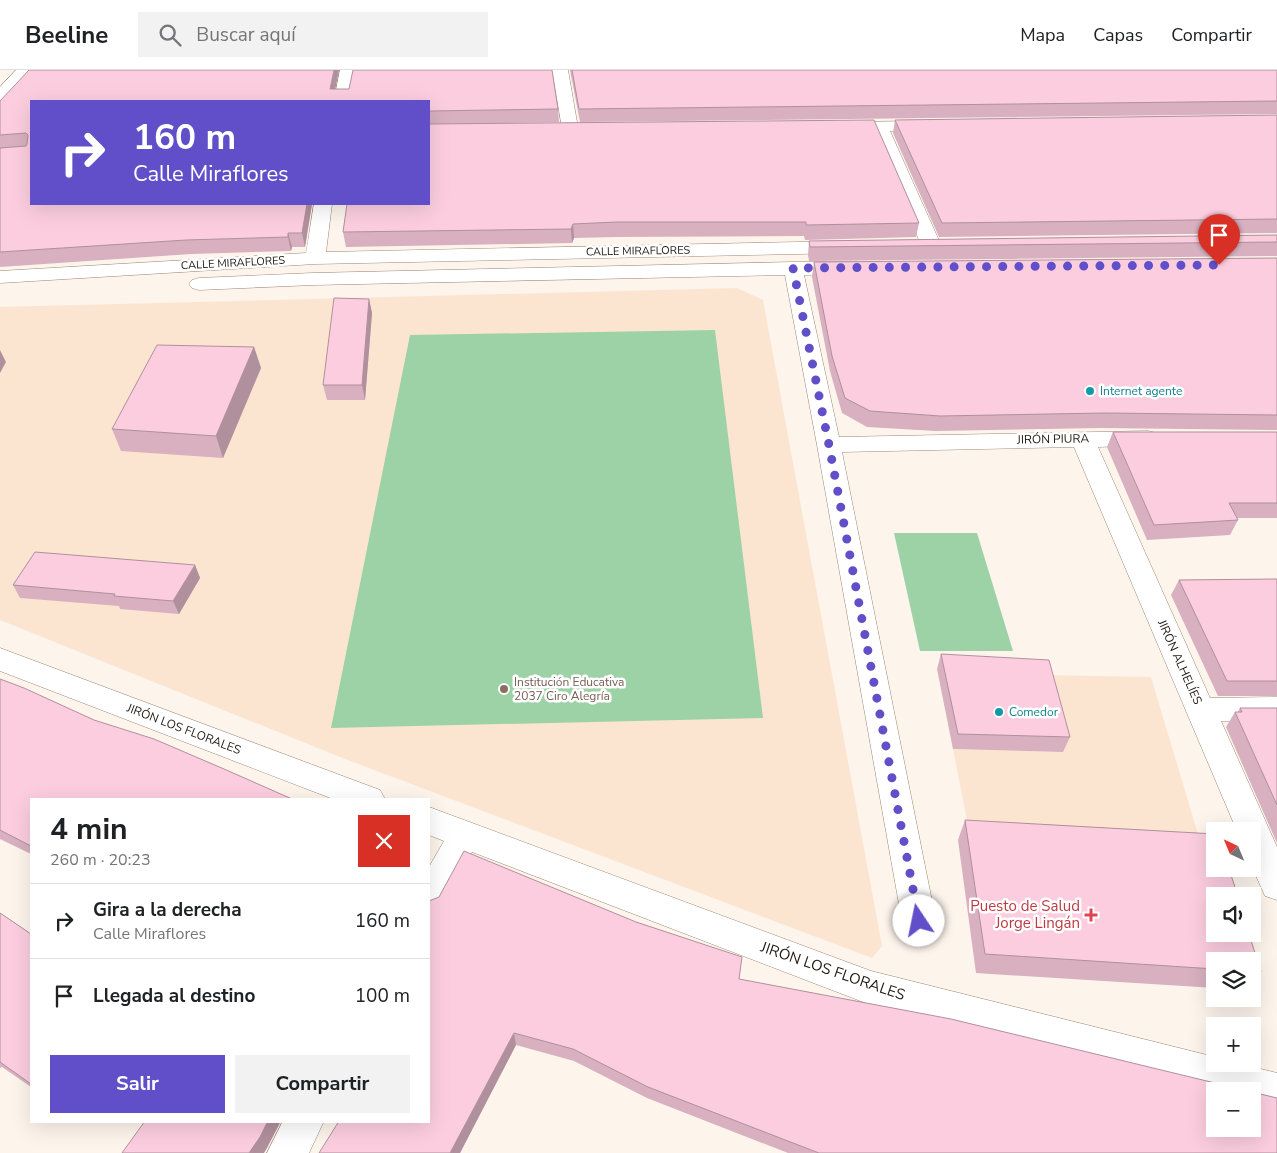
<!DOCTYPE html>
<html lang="es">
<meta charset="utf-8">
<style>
:root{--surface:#fff;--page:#f2f2f2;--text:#202124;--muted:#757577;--line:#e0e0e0;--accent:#604fc8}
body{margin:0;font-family:"Nunito Sans",sans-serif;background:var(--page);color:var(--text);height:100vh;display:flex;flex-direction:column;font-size:19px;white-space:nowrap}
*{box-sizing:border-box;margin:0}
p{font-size:16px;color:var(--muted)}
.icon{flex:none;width:28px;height:28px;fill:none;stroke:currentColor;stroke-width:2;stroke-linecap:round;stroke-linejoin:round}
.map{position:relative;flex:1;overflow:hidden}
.drawer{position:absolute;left:30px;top:728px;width:400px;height:325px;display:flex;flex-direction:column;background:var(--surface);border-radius:0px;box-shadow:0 5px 20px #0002}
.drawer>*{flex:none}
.banner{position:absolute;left:30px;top:30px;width:400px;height:105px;border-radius:0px;box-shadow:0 5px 20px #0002;background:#604fc8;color:#fff;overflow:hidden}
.needle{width:32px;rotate:316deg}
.controls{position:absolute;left:1206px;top:752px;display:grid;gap:10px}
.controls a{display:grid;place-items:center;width:55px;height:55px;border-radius:0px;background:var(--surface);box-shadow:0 5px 20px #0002;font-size:25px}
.pin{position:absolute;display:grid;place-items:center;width:42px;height:42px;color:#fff;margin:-51px -21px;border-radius:50% 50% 50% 0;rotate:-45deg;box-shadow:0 0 5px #0007}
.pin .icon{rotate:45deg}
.me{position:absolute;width:55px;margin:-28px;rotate:349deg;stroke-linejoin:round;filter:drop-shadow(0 0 4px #0008)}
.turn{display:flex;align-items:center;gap:18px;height:105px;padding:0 20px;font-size:22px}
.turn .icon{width:65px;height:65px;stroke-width:2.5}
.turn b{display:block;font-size:35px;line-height:42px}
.round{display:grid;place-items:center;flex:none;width:52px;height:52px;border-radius:0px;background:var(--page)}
.head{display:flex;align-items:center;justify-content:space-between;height:85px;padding:0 20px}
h1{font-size:30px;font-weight:700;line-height:38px}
.button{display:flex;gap:10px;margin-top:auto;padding:10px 20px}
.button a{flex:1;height:58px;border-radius:0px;background:var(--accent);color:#fff;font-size:20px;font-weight:700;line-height:58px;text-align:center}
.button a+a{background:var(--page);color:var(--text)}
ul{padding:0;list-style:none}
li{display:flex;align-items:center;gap:15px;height:75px;padding:0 20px;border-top:1px solid var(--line)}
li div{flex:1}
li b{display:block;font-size:19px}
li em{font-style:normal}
header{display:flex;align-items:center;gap:30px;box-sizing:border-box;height:70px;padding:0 25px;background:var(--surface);border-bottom:1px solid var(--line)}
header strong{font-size:24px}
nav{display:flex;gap:28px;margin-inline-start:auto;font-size:18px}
.search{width:350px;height:45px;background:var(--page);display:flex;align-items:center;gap:12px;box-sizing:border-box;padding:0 18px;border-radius:0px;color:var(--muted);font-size:19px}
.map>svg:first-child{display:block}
</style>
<header>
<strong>Beeline</strong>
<div class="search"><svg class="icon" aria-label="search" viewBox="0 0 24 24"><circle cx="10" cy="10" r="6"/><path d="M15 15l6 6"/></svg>Buscar aquí</div>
<nav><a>Mapa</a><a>Capas</a><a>Compartir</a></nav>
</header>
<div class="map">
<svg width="1277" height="1083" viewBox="0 0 1277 1083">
<rect width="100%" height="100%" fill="#fdf4ec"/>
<path fill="#fce5d0" d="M737,218L763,230L882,876L872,888L345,689L0,550V237Z
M1043,605L1151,607L1204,784L971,771L953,679L1063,682Z"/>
<path fill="#9dd2a7" d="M715,260L763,648L331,658L410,265Z
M894,463H977L1013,581H920Z"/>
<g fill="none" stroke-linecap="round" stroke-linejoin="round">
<defs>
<path id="minor" d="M16,0H33L6,29L0,31V17Z
M340,0H356L350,31H334Z
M552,0H568L578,58L576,62H564L562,58Z
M931,51L937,52L939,56L937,60L890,61L941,175L938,179L931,181L924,179L921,175L874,62L833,61L831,57L833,53L839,52Z
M314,134H332L326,182L846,171L853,173L856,177L853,181L846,183L315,194L0,213V201L306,183Z
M793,192H851L858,194L861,198L858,202L851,204L804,205L839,367L1148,361L1156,363L1160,368L1156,373L1148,375L1098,377L1210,628L1277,627V651H1221L1277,777V830L1265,826L1252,797V761H1237L1074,377L842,382L936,851L931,862L919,867L907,862L902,851L817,375L785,205L313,215L199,220L192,218L189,214L192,210L199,208L313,203Z
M0,578L380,720L385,729H333L0,601Z
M429,737L871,901L1215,987V994H1241L1277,1003V1041L1252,1035V1021H1215V1025L871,935L472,782L441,840L429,844V797L444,771L429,765Z
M283,1051H324L309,1083H267Z"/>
</defs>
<use href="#minor" stroke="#9b8674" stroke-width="1"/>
<use href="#minor" fill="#fff" fill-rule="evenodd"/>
</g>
<path fill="#d8b0c0" d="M570,0H1277V44L580,52Z
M335,19L558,39L559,52L465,54L919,153L916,167L805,170L804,166L617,167L574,168L572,173L346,177L343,162L429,134V31H31L312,134L305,177H292L291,181L191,184L0,197V31Z
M1277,45V163L939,167L893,63L895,50Z
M1277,165V186L809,191L808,185L809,171Z
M1277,188V360L1100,358L936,361L867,357L842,343L830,301L812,207L814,192Z
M369,229L372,243L365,330H327L323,315Z
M254,277L261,298L223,388L121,381L112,359Z
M1113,362H1277V448H1237L1238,450L1230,465L1147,470L1107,377Z
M195,495L200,508L179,544L120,539L119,536L20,528L13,515Z
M1277,509V626H1218L1171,525L1179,510Z
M941,584L1070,667L1063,682L953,679L937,599Z
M0,609L31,729V784L0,769Z
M1240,638H1277V773L1226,657L1235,642H1238Z
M965,750L1215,764V799H1229L1238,826H1215V864H1249L1261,902L1252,912V891H1215V918L976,903L958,770Z
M429,831L739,909L1277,1083H788L647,1028L574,991L516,975L460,1083H319L429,1051Z
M0,843L31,864V1017L2,997L0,998Z"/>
<path fill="#b0909c" d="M334,0H339L333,31L330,19Z
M307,134H312L305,177L302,163Z
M573,154L574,168L572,173L571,159Z
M288,163L292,177L291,181L288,167Z
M369,229L372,243L365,330L362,315Z
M254,277L261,298L223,388L216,366Z
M0,280L6,292L0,303Z
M195,495L200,508L179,544L173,531Z
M514,963L516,975L460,1083H450Z
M268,1051H281L267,1078L264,1083H249Z"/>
<path fill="#fbcddf" stroke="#b0909c" d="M29,0H334L330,19H349L353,0H552L558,39L429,41V31H31V134H307L302,163H288V167L186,170L0,182V78L26,76L27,74L28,65L26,63L0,65V31Z
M572,0H1277V31L579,39Z
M1277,45V149L942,153L895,50Z
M874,50L919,153L806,155V152H617L573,154L571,159L343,162L347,134H429V54Z
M1277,165V172L810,177L809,171Z
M1277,188V345L1105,343L940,346L870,341L845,328L832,286L814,192Z
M334,228L369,229L362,315H323Z
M157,275L254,277L216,366L112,359Z
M1113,362H1277V433H1229L1238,450L1154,455Z
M35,482L195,495L173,531L114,526L115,524L13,515Z
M1277,509V611H1227L1179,510Z
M941,584L1049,590L1070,667L958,664Z
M0,609L24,618L94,650L154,669L224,699L292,729H31V776L0,760Z
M1240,638H1277V735L1235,642H1242Z
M965,750L1215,764V799H1229L1238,826H1215V864H1249L1261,902L1252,901V891H1215V899L985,884Z
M464,781L636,852L742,887L739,909L951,949L1248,1021H1215V1059H1252V1022L1277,1028V1083H819L648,1017L573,979L514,963L450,1083H319L339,1051H429V831L439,827Z
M0,843L31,864V1014L0,992Z
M145,1051H268L260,1067L249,1083H122Z"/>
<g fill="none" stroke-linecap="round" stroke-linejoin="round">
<path stroke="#604fc8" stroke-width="9" stroke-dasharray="0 16.2" d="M919,851L829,375L793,198L1219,195"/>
</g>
<g fill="#0f9aa8" stroke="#fff" stroke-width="2">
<circle cx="1090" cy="321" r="5"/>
<circle cx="999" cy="642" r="5"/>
</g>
<circle fill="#8d6e63" stroke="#fff" stroke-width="2" cx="504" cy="619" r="5"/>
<path fill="#e0444e" stroke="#fff" stroke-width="2" d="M1088.5 837.5h5v5h5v5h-5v5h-5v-5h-5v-5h5z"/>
<g text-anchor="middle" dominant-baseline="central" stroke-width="5" stroke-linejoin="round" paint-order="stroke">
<g font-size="11" fill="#221a13" stroke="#fff">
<text transform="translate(638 181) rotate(-1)">CALLE MIRAFLORES</text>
<text transform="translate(233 193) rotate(-3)">CALLE MIRAFLORES</text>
</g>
<g font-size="12" fill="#0d838f" stroke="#fff" text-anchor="start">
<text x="1100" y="321">Internet agente</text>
<text x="1009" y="642">Comedor</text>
</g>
<g font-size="12" fill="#221a13" stroke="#fff">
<text transform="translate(1053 369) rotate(-1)">JIRÓN PIURA</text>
<text transform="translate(1180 592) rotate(66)">JIRÓN ALHELÍES</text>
<text transform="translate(184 659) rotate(21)">JIRÓN LOS FLORALES</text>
</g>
<g font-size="12" fill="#785e54" stroke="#fff" text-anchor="start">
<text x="514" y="612">Institución Educativa<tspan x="514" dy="14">2037 Ciro Alegría</tspan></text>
</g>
<g font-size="15" fill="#be3a42" stroke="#fff" text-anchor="end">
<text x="1080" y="836">Puesto de Salud<tspan x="1080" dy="17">Jorge Lingán</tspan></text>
</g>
<g font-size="15" fill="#221a13" stroke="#fff">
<text transform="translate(833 901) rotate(19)">JIRÓN LOS FLORALES</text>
</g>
</g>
</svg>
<div class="controls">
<a><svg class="needle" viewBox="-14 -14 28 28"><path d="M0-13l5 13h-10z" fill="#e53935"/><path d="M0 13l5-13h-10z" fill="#757577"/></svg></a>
<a><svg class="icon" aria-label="sound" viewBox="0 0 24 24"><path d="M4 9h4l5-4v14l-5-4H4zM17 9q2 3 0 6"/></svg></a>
<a><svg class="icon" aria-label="layers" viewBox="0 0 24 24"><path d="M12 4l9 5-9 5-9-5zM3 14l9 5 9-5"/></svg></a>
<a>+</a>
<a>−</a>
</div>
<div class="pin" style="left:1219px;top:195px;background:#d93025"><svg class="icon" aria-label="arrive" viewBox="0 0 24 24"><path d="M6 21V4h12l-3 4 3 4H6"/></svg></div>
<svg class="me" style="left:919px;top:851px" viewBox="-20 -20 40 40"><circle r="19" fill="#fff"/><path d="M0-13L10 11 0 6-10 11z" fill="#604fc8"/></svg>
<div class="banner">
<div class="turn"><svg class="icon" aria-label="right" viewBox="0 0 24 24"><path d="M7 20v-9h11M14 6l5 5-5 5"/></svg><div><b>160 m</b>Calle Miraflores</div></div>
</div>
<section class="drawer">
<div class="head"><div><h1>4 min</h1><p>260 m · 20:23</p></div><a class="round" style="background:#d93025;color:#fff"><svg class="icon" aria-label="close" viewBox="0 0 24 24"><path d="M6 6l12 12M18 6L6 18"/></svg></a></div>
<ul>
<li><svg class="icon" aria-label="right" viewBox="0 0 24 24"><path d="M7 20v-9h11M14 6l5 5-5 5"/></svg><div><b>Gira a la derecha</b><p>Calle Miraflores</p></div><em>160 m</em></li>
<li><svg class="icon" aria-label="arrive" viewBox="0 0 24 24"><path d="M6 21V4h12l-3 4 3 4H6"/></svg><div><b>Llegada al destino</b></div><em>100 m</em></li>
</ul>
<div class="button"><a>Salir</a><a>Compartir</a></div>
</section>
</div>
